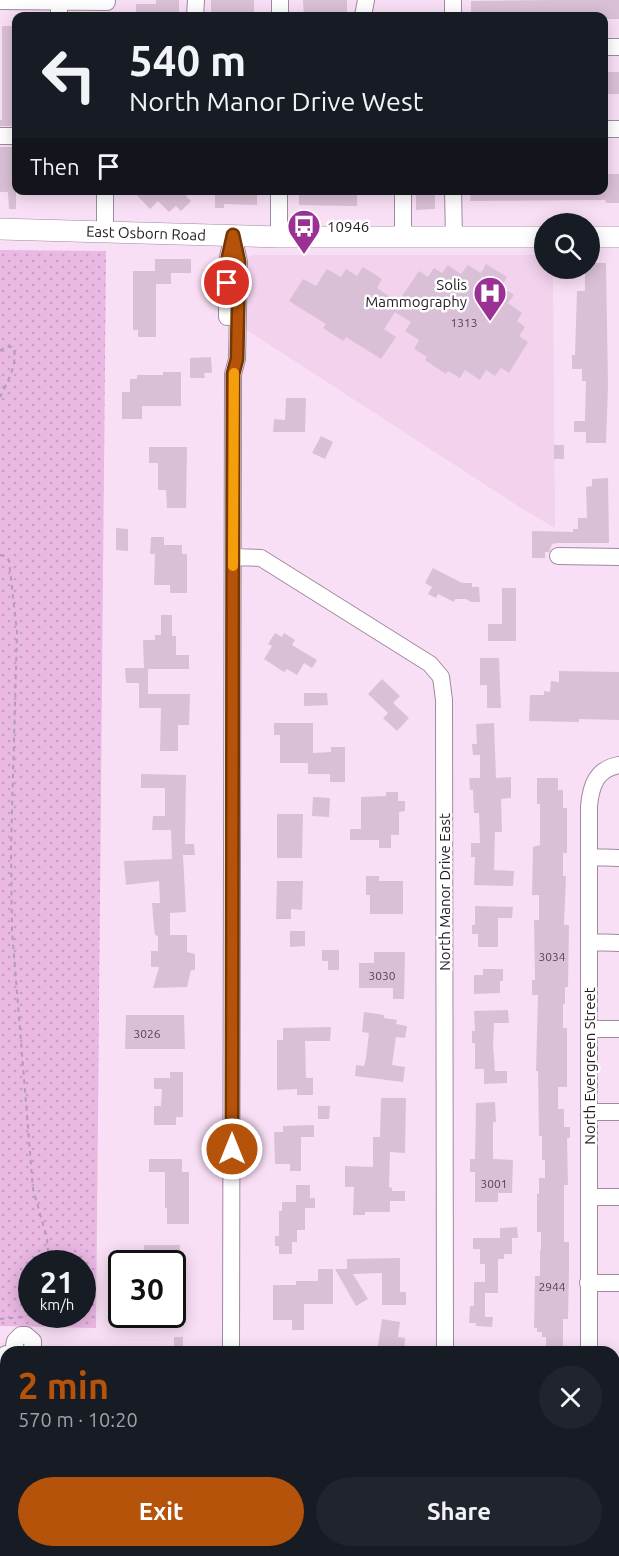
<!DOCTYPE html>
<meta charset="utf-8">
<style>
:root{--surface:#171b24;--page:#20242c;--text:#f1f3f6;--muted:#9ea1a6;--accent:#b45309}
body{margin:0;font-family:Ubuntu,sans-serif;background:var(--page);color:var(--text);height:100vh;display:flex;flex-direction:column;font-size:22px;white-space:nowrap}
*{box-sizing:border-box;margin:0}
p{font-size:20px;color:var(--muted)}
.icon{flex:none;width:33px;height:33px;fill:none;stroke:currentColor;stroke-width:2;stroke-linecap:round;stroke-linejoin:round}
.map{position:relative;flex:1;overflow:hidden}
.sheet{position:absolute;left:0px;top:1346px;width:620px;height:212px;display:flex;flex-direction:column;background:var(--surface);border-radius:18px 18px 0 0;box-shadow:0 3px 15px #0003}
.sheet>*{flex:none}
.banner{position:absolute;left:12px;top:12px;width:596px;height:183px;border-radius:12px;box-shadow:0 3px 15px #0003;background:#171b24;color:var(--text);overflow:hidden}
.tools{position:absolute;left:534px;top:213px;display:grid;gap:12px}
.tools a{display:grid;place-items:center;width:66px;height:66px;border-radius:50%;background:var(--surface);box-shadow:0 3px 15px #0003;font-size:30px}
.speed{position:absolute;left:18px;top:1250px;display:flex;gap:12px;font-size:30px;font-weight:700;text-align:center}
.speed>*{display:grid;place-content:center;width:78px;height:78px;border-radius:50%;background:var(--surface);box-shadow:0 3px 15px #0003;line-height:1}
.speed small{font-size:15px;font-weight:400}
.speed .limit{border:3px solid #111;border-radius:9px;background:#fff;color:#111}
.pin{position:absolute;display:grid;place-items:center;width:51px;height:51px;color:#fff;margin:-26px;border:3px solid #fff;border-radius:50%;box-shadow:0 2px 6px #0007}
.me{position:absolute;width:66px;margin:-33px;rotate:0deg;stroke-linejoin:round;filter:drop-shadow(0 0 4px #0008)}
.turn{display:flex;align-items:center;gap:21px;height:126px;padding:0 18px;font-size:27px}
.turn .icon{width:78px;height:78px;stroke-width:2.5}
.turn b{display:block;font-size:42px;line-height:51px}
.then{display:flex;align-items:center;height:57px;padding:0 18px;background:#0003;gap:12px;font-size:22px}
.round{display:grid;place-items:center;flex:none;width:63px;height:63px;border-radius:32px;background:var(--page)}
.overview{display:flex;align-items:center;justify-content:space-between;height:102px;padding:0 18px}
h1{font-size:36px;font-weight:700;line-height:45px;color:var(--accent)}
.button{display:flex;gap:12px;margin-top:auto;padding:12px 18px}
.button a{flex:1;height:69px;border-radius:36px;background:var(--accent);color:#fff;font-size:24px;font-weight:700;line-height:69px;text-align:center}
.button a+a{background:var(--page);color:var(--text)}
.map>svg:first-child{display:block}
</style>
<div class="map">
<svg width="619" height="1556" viewBox="0 0 619 1556">
<defs>
<pattern id="grass-dots" width="8" height="8" patternUnits="userSpaceOnUse" patternTransform="scale(1.5)"><rect width="8" height="8" fill="#e9b8e3"/><path d="M2 2h.1M6 6h.1" fill="none" stroke="#c89ec2" stroke-width="1.8" stroke-linecap="round"/></pattern>
</defs>
<rect width="100%" height="100%" fill="#f9dff5"/>
<path fill="#f2d2ed" d="M253,255H544V268L553,269L555,528L521,508L242,327L243,260Z"/>
<path fill="url(#grass-dots)" fill-rule="evenodd" d="M0,250L106,251L96,1328L0,1326ZM32,1263H82V1314H32Z"/>
<path fill="#dac0d6" d="M156,0H179V16H136V4H156Z
M211,0H254V16H211Z
M303,0H347V16H304Z
M558,0H619V19H603V16H471V1Z
M2,26H16V126H0V120H2Z
M603,72H619V94H603Z
M16,147V209H9L8,192H0V147Z
M603,174H619V203H606L605,200L470,201L471,190H603Z
M132,190H192L186,196L191,201L181,211L176,206L169,212L158,201L150,209Z
M215,190H257V205L224,204V208H215Z
M299,190H357V206L299,205Z
M416,190H435V209L416,210Z
M155,259H191V273H171V284H156V337H138V330H133V271H155Z
M590,263H606L608,385L606,443H586V432H574V421H585L586,381H582V369H572V355H575L577,291H585V268H590Z
M486,264L507,277L501,287L514,295L508,303L522,313L517,321L525,327L519,336L528,342L509,373L501,368L495,376L486,370L480,380L465,370L460,378L448,371L446,374L425,360L427,357L414,349L419,340L405,331L411,322L395,312L384,329L396,337L381,359L346,337L343,341L323,328L326,324L289,301L303,279L316,286L327,269L341,277L346,269L357,276L363,267L382,279L377,288L398,302L419,271L428,277L434,268L442,273L448,265L461,274L468,265L481,273Z
M211,357L212,373H204L205,378H190V358Z
M163,372H181V406H142V419H122V392H130V379H137V375H163Z
M286,398H306L305,432H273L274,419L285,420Z
M321,436L333,442L325,459L312,453Z
M554,445H564V459H554Z
M149,447H187L186,508H167L166,490H158V463H149Z
M608,478L609,543H557L552,544L549,552H545V558H532V531L573,532V529H578V518H587L586,487L592,486V479Z
M116,528L128,529V551L116,550Z
M151,537H164V545H182V554H187V593H170V585H154L155,554H150Z
M433,568L462,583H472V587H479L480,602H471L466,599H455L454,602L438,594L436,598L428,594L432,587L425,583Z
M502,588H516V641H488V624H502Z
M161,615H172V636H176V655H189V669H148V694H190L189,725H178V751H160L161,708H139V683H126L125,668H144L143,640H155V635H161Z
M275,633L282,637L284,633L295,640L292,645L317,660L312,668L304,663L297,675L287,669L284,672L264,659L272,646L268,644Z
M480,658H499L501,708H487V685H480Z
M559,671L619,672V720L579,719V722L529,721L530,695H544V691L550,692L551,681L559,682Z
M382,679L400,696L393,703L409,718L397,731L383,718L388,713L368,694Z
M304,693H327L328,705L304,706Z
M274,723H313V753L331,752V747H345V782H330V774H308V763H280V735H274Z
M494,723L496,778L511,777V798L501,799L502,832H495L494,870L514,871L513,886L474,885L475,857H471V843H480L479,813H474L473,790H470L469,778H480V755H473L472,744H477L476,724Z
M141,774L186,775L185,844H194L195,855H183L186,912L170,913V935H187V952L195,954V970H191L187,987L153,988L159,967H151V951H158V936L155,935L154,928L152,903H160L159,881L126,885L124,861L172,859L171,830H152L153,816H165V788H141Z
M537,778H558V790H563V808H567V853H563V876H566L564,925H569L568,987H565V1004H563V1028H567V1087H558V1109H564V1127H570V1138H567L568,1185H564V1242H569V1271L568,1319H563V1352H546V1337H542V1332H537V1328H534L535,1276H540V1250H541V1232H537V1194H539V1178H545V1160H542V1136H539L538,1071H536L538,995H532V980H535L534,920H539V895H532L533,847L540,845V804H537Z
M386,792H398V801H405V811L399,812V835H391V848H379V840H350V829H361V797L386,796Z
M313,797L330,798L329,817L312,816Z
M277,814H303L302,858H277Z
M366,876H379V881H403V914H370V895H366Z
M277,881H303L302,910L291,909V919H276Z
M475,906L513,907L512,918H498V947H478V934H472V925H475Z
M290,931H305V946L290,947Z
M322,950H339V970H328V961H322Z
M374,952H405L404,999H393V988H359V963H374Z
M483,969H503V981H500V993L474,994V975H483Z
M508,1010L509,1023H494L493,1045L495,1071H507V1083L484,1084V1069H475V1043H472V1031H475L474,1011Z
M364,1012L384,1015V1018L397,1020L396,1024L407,1026L405,1038L396,1037L392,1065L405,1067L403,1082L355,1076L356,1065L364,1066L366,1058L369,1033L362,1032Z
M126,1015H184L185,1049H125Z
M331,1027L330,1041H305L306,1078H313V1095H297V1089L277,1090V1040H283V1028Z
M170,1072H183V1117H176V1125H154V1106H161L162,1089H154V1078H170Z
M381,1098H406L405,1153L390,1152L389,1187L392,1188V1191H405V1201H390V1212H365V1215H353L354,1187H345V1166L373,1167V1137H380Z
M495,1102L496,1122H493V1159L513,1160L512,1193H498V1202H475V1172H470V1159H475L476,1103Z
M318,1106H330L329,1119H318Z
M314,1125V1137H301V1171H290V1164H275L274,1132H283V1126Z
M149,1159H182V1172H189V1224H167V1208H165V1172H149Z
M296,1185H310V1198H315V1208H305V1230H297V1242H292V1254H279V1246H275V1236H279V1211H282V1202H296Z
M517,1227L518,1238H512V1254H504V1259H498V1293H485V1317H493L492,1327L476,1326V1323H469L470,1306H474V1282H485V1264H480V1249H473V1238H500V1228Z
M144,1245H180V1263H144Z
M400,1258V1292H406V1305H382V1273L353,1274L368,1299L356,1306L335,1269H347V1259Z
M172,1269H185L184,1297H172Z
M318,1269H333V1304H304V1330H292V1320H273V1285H296V1281H318Z
M382,1319L400,1322L398,1337L405,1338L404,1352H377Z
M174,1337H183V1352H174Z"/>
<g fill="none" stroke-linecap="round" stroke-linejoin="round">
<defs>
<path id="minor" d="M453,0V16
M0,1L107,2
M59,1V16
M195,16L196,0
M280,16V0
M363,16L366,0
M603,47H619
M603,129H619
M0,136H16
M453,190L454,237
M105,231V190
M279,237V190
M403,237V190
M227,317V262L232,239
M558,556L619,557
M233,557L261,558L430,664L441,677L444,700L445,1352
M589,857L619,858
M589,942L619,943
M589,1029H619
M590,1112H619
M589,1197H619
M588,1283H619
M18,1352L14,1346L15,1341L21,1335H26L33,1341V1345L30,1352
M231,1352L233,374L237,359L239,262L233,235
M589,1352V806C591,786 596,769 619,765
M0,1359L6,1354
M614,1367H619
M614,1452H619
M270,1551V1556
M603,1551L604,1556"/>
<path id="major" d="M0,229L279,237H544
M590,237H619"/>
</defs>
<use href="#minor" stroke="#a1899e" stroke-width="18"/>
<use href="#major" stroke="#a1899e" stroke-width="22"/>
<path stroke="#b39eb0" stroke-width="2" stroke-dasharray="4.5 4.5" stroke-linecap="butt" d="M0,351C4,347 7,346 13,347C19,362 7,383 0,397
M0,555L7,557L9,561L17,632L11,847L12,931L33,1189L47,1238L49,1263
M0,1319L23,1317L32,1313"/>
<use href="#minor" stroke="#fff" stroke-width="16"/>
<use href="#major" stroke="#fff" stroke-width="21"/>
</g>
<g fill="none" stroke-linecap="round" stroke-linejoin="round">
<defs>
<path id="route" d="M227,283V262L233,235L239,262L237,359L233,374L232,1149"/>
</defs>
<use href="#route" stroke="#753606" stroke-width="15"/>
<use href="#route" stroke="#b45309" stroke-width="10"/>
<path stroke="#f59e0b" stroke-width="10" d="M233,566L234,373"/>
</g>
<defs>
<symbol id="bus-pin" viewBox="-11 -11 22 30"><path d="M0 17L-7.5 6A9.5 9.5 0 1 1 7.5 6Z" fill="#9a3194" stroke="#fff"/><path d="M-5-6H5V4H4V6H2V4H-2V6H-4V4H-5ZM-3.5-4V0h7V-4ZM-3.5 1.2v1.5H-2V1.2ZM2 1.2v1.5H3.5V1.2Z" fill="#fff"/></symbol>
<symbol id="hospital-pin" viewBox="-11 -11 22 30"><path d="M0 17L-7.5 6A9.5 9.5 0 1 1 7.5 6Z" fill="#9a3194" stroke="#fff"/><path d="M-5-5h3v3.5h4V-5h3V5h-3V1.5h-4V5h-3Z" fill="#fff"/></symbol>
</defs>
<g fill-rule="evenodd">
<use href="#bus-pin" x="285" y="207" width="38" height="52"/>
<use href="#hospital-pin" x="471" y="274" width="38" height="52"/>
</g>
<g text-anchor="middle" dominant-baseline="central" stroke-width="5" stroke-linejoin="round" paint-order="stroke">
<g font-size="12" fill="#524450">
<text x="464" y="322">1313</text>
<text x="552" y="956">3034</text>
<text x="382" y="975">3030</text>
<text x="147" y="1033">3026</text>
<text x="494" y="1183">3001</text>
<text x="552" y="1286">2944</text>
</g>
<g font-size="15" fill="#241b23" stroke="#fff" text-anchor="start">
<text x="327" y="226">10946</text>
<text x="467" y="284" text-anchor="end">Solis<tspan x="467" dy="17">Mammography</tspan></text>
</g>
<g font-size="15" fill="#241b23" stroke="#fff">
<text transform="translate(146 233) rotate(2)">East Osborn Road</text>
<text transform="translate(444 892) rotate(-90)">North Manor Drive East</text>
<text transform="translate(589 1066) rotate(-90)">North Evergreen Street</text>
</g>
</g>
</svg>
<div class="tools">
<a><svg class="icon" aria-label="search" viewBox="0 0 24 24"><circle cx="10" cy="10" r="6"/><path d="M15 15l6 6"/></svg></a>
</div>
<div class="speed"><div>21<small>km/h</small></div><div class="limit">30</div></div>
<div class="pin" style="left:227px;top:283px;background:#d93025"><svg class="icon" aria-label="arrive" viewBox="0 0 24 24"><path d="M6 21V4h12l-3 4 3 4H6"/></svg></div>
<svg class="me" style="left:232px;top:1149px" viewBox="-20 -20 40 40"><circle r="17" fill="#b45309" stroke="#fff" stroke-width="3"/><path d="M0-11L8 9 0 5-8 9z" fill="#fff"/></svg>
<div class="banner">
<div class="turn"><svg class="icon" aria-label="left" viewBox="0 0 24 24"><path d="M17 20v-9H6M10 6l-5 5 5 5"/></svg><div><b>540 m</b>North Manor Drive West</div></div>
<div class="then">Then<svg class="icon" aria-label="arrive" viewBox="0 0 24 24"><path d="M6 21V4h12l-3 4 3 4H6"/></svg></div>
</div>
<section class="sheet">
<div class="overview"><div><h1>2 min</h1><p>570 m · 10:20</p></div><a class="round"><svg class="icon" aria-label="close" viewBox="0 0 24 24"><path d="M6 6l12 12M18 6L6 18"/></svg></a></div>
<div class="button"><a>Exit</a><a>Share</a></div>
</section>
</div>
